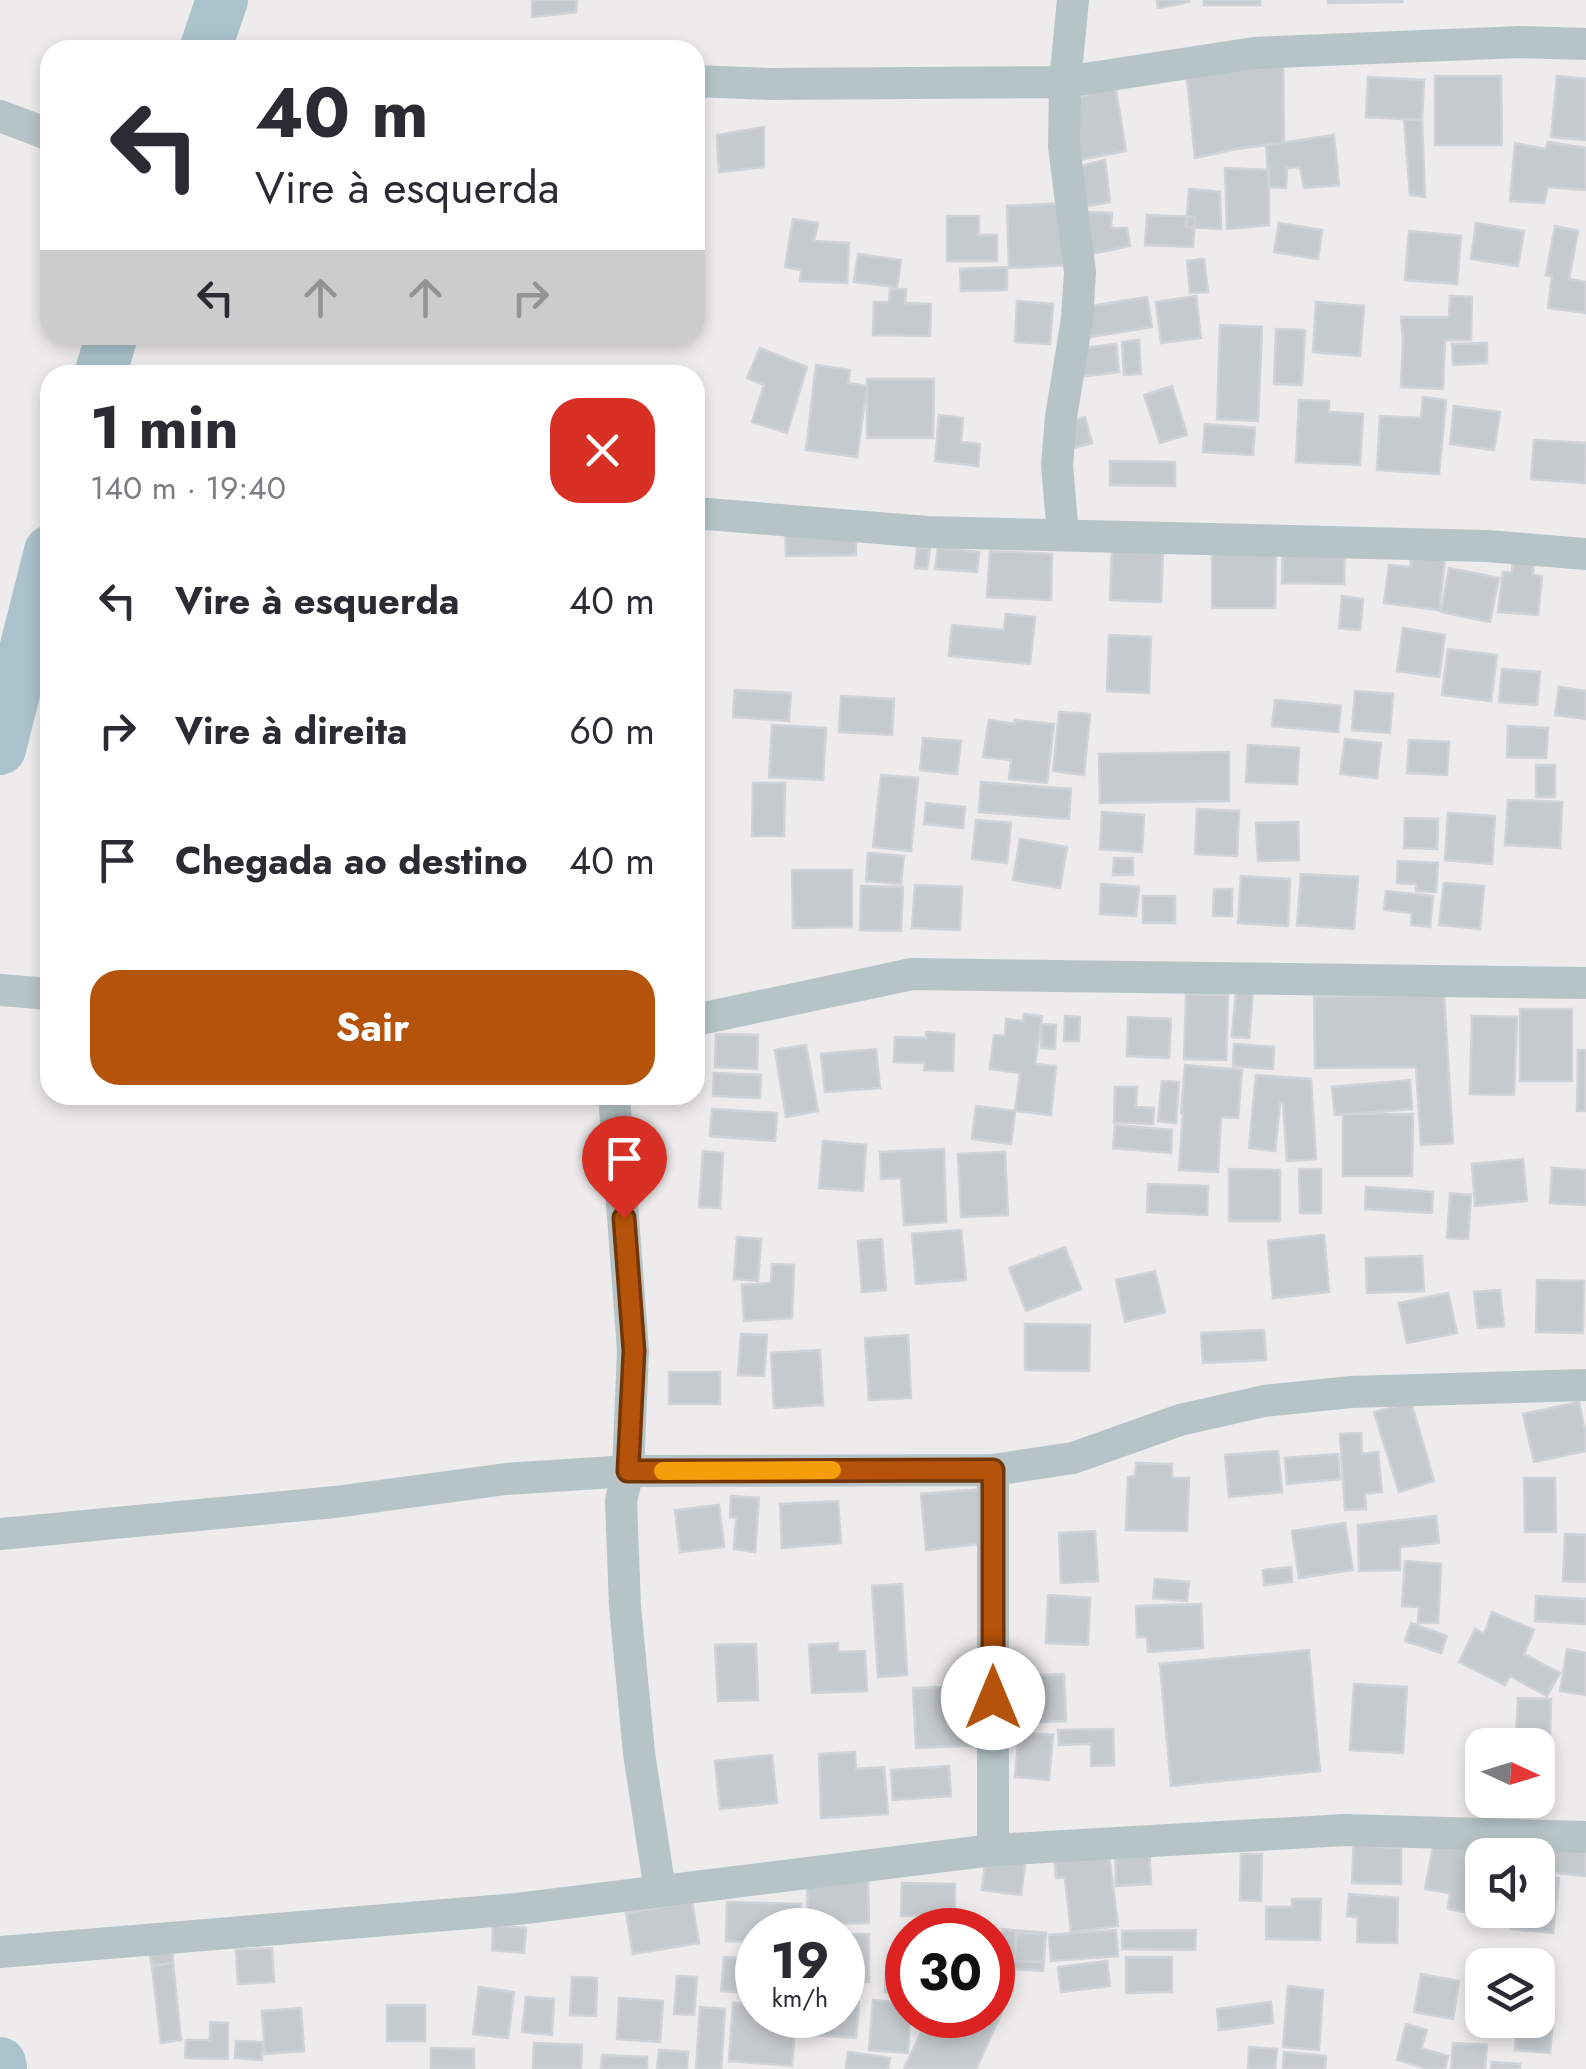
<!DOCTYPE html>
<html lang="pt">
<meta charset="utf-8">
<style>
:root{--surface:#fff;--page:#f2f2f3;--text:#2b2b33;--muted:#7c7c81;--accent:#b45309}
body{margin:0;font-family:Jost,sans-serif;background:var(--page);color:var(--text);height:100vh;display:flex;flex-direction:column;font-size:38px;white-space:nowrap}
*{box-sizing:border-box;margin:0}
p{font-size:32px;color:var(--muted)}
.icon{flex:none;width:55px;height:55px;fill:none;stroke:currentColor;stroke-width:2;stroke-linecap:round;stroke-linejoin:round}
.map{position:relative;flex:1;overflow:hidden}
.sheet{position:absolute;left:40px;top:365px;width:665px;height:740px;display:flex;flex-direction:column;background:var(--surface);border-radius:30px;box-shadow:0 5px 15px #0003}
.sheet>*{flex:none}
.hud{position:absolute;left:40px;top:40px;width:665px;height:305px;border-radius:30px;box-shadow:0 5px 15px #0003;background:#fff;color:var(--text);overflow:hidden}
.needle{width:65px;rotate:94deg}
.controls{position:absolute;left:1465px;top:1728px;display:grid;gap:20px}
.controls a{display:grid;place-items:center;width:90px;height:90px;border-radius:20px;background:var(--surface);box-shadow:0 5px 15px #0003;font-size:50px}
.speed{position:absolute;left:735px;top:1908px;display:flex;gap:20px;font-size:50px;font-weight:700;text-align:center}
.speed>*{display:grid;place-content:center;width:130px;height:130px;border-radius:50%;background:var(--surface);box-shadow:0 5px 15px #0003;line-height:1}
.speed small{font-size:25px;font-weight:400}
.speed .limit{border:15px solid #d22;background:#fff;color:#111}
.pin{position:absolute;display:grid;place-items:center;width:85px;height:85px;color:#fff;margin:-102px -42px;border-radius:50% 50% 50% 0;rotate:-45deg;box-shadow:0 0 10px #0007}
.pin .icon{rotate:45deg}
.me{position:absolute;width:110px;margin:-55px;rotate:0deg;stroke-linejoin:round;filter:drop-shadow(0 0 8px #0008)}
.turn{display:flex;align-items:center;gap:35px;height:210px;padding:0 50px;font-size:45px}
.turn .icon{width:130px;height:130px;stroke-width:2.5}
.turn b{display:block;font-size:70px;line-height:85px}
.lanes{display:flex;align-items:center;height:95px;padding:0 50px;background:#0003;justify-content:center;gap:50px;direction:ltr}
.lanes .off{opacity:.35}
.round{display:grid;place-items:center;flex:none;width:105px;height:105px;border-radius:30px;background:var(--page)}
.summary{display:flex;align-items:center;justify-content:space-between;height:170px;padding:0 50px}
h1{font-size:60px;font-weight:700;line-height:75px}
.cta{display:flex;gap:20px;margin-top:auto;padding:20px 50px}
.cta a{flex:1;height:115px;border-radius:30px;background:var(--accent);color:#fff;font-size:40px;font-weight:700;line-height:115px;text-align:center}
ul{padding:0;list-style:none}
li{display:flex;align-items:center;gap:30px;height:130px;padding:0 50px}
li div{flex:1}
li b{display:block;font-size:38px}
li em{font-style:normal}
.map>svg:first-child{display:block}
</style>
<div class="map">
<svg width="1586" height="2069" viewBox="0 0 1586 2069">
<rect width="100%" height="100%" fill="#eeebec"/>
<path fill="#c5cace" stroke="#cfd3d7" stroke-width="2.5" d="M532,0H577L576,12L532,17Z
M1157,0H1189V2L1158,8Z
M1204,0H1260V5H1204Z
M1328,0H1402V2L1328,3Z
M1283,52L1284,143L1236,149L1195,158L1186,69Z
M1435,76H1501L1502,145H1435Z
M1557,76L1586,79V140L1551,137Z
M1368,77L1424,80L1422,120L1366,117Z
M1115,84L1126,151L1079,160L1071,101Z
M1404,119L1422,120L1425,197L1410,195Z
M764,127V167L719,172L717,135Z
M1334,135L1339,185L1304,188L1300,167L1287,168L1286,188L1269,187L1266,145Z
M1548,142L1586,148V190L1548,187L1544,203L1510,201L1515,143L1545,149Z
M1105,160L1110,202L1083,207L1077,167Z
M1225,168L1269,170V225L1227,229Z
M1189,189L1220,192L1221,229L1186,227Z
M1068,203L1071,265L1009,268L1007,206Z
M1082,212L1112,213L1111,228H1127L1130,246L1091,254Z
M1147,215L1195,217L1193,247L1145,245Z
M947,216H979V235H997V261H947Z
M793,219L818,223L814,241L849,243L847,283L800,281L801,270L785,267Z
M1279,223L1322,230L1318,259L1274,252Z
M1476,223L1524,231L1518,266L1471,259Z
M1555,226L1578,231L1569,279L1586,282V313L1548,308L1552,276L1546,275Z
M1409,231L1461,236L1457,284L1405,280Z
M858,254L901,260L897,287L854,282Z
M1204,259L1208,292L1190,293L1187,261Z
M1007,267V290L961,291L960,269Z
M890,289H906L905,303L931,304L930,336L873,335L874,302H889Z
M1196,296L1201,338L1161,343L1156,302Z
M1450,296L1472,297L1471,340H1445L1443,389L1401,387L1403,341L1401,317H1449Z
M1147,297L1152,327L1090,337L1084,307Z
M1017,301L1053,304L1050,344L1015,342Z
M1316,302L1364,306L1360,356L1313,352Z
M1220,325L1262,327L1258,421L1217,419Z
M1276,329L1305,330L1302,385L1274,384Z
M1139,340L1141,374L1124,375L1122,342Z
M1487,343V363L1453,365L1452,344Z
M1116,344L1119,372L1071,378L1067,350Z
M760,348L807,367L787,433L752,422L764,385L747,378Z
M816,365L850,370L848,383L867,386L857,457L806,450Z
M867,379H934L933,438H867Z
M1172,386L1187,435L1160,443L1144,395Z
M1423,397L1446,400L1439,474L1377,470L1380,416L1421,418Z
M1299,400L1329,401V412L1363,414L1360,465L1296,462Z
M1454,406L1500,412L1494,450L1450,444Z
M939,415L963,418L961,442L980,444L978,466L935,461Z
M1085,417L1092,443L1070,449L1064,423Z
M1205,424L1255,428L1253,455L1203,452Z
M1534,440L1586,443L1585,483L1531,479Z
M1110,461L1175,462V486L1110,485Z
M855,523L856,555L786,556L785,524Z
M1283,546L1345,547L1344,584L1282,583Z
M917,547L930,548L927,569L915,568Z
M1112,547L1163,550L1161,602L1110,600Z
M1412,547L1446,551L1439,610L1384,603L1389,565L1410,567Z
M938,548L979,552L977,572L935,569Z
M1212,548H1276L1275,608H1212Z
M990,551L1052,554L1051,600L987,597Z
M1513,552L1534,554L1533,575L1542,576L1538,615L1498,612L1503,572L1512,573Z
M1449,568L1499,578L1490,622L1441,612Z
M1342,596L1363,599L1360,630L1339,628Z
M1006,614L1035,617L1030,664L949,656L952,625L1004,630Z
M1403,628L1445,635L1439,677L1397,671Z
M1109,635L1151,637L1149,693L1107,691Z
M1448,649L1497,655L1491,701L1442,695Z
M1502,669L1540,672L1537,705L1499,702Z
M1559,687L1586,691V719L1555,715Z
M735,690L791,693L789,721L733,717Z
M1355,691L1393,694L1390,733L1352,730Z
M841,696L894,699L892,735L839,732Z
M1275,700L1341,706L1338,732L1272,726Z
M1059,712L1090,714L1084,775L1053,771Z
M989,720L1015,724V720L1054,724L1047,783L1009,779L1011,760L983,757Z
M772,725L826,728L823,780L769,777Z
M1508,726L1548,728L1546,758L1507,757Z
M923,738L961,741L957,774L920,770Z
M1345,739L1381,743L1377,778L1340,774Z
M1409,740L1449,742L1447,775L1407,773Z
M1248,745L1299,748L1297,784L1246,782Z
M1229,752V801L1100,803L1099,754Z
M1536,765H1555V797H1536Z
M881,775L918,778L911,851L873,847Z
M981,782L1071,789L1069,819L979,812Z
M753,783H785L784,836H752Z
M1508,800L1562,802L1560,848L1505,845Z
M926,803L965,807L963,828L924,824Z
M1197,809L1239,811L1237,856L1195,854Z
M1102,812L1144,815L1142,852L1100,849Z
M1448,813L1495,816L1492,864L1445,860Z
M1405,818L1438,819L1437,849L1404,848Z
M976,820L1011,823L1007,863L972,859Z
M1298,822L1299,860L1258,861L1256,823Z
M1020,839L1067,847L1060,888L1013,880Z
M868,853L904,856L901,884L866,881Z
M1114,858H1133V875H1113Z
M1398,861L1438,863L1436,892L1416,891V884L1397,883Z
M792,870H852V927L793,928Z
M1301,874L1358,877L1354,929L1297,925Z
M1241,876L1290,879L1288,926L1238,923Z
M1444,883L1484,886L1480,929L1439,925Z
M1101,884L1139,887L1136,916L1100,914Z
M915,885L962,887L960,930L912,928Z
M861,886L903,887L901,931L860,930Z
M1214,889H1232V916H1213Z
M1386,891L1433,896L1430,927L1411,925L1412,913L1384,910Z
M1143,896H1175V923H1143Z
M1236,990L1253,991L1249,1038L1232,1037Z
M1186,994L1228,995L1226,1060L1184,1059Z
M1444,995L1453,1143L1421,1145L1416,1067L1315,1068L1314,997Z
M1520,1009H1572V1081H1520Z
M1024,1014L1042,1016L1035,1064L1056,1066L1051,1115L1015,1111L1020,1073L990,1069L994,1035L1005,1036L1006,1019L1023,1021Z
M1065,1016L1080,1017L1079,1041H1064Z
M1472,1016L1517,1017L1514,1095L1470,1094Z
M1128,1017L1171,1019L1169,1058L1127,1056Z
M1042,1024L1056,1025L1055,1049L1041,1048Z
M926,1032L954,1034L953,1071L924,1070L925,1063L894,1062L895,1037L926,1038Z
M716,1034L758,1035L757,1069L715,1067Z
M1234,1044L1274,1047L1273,1069L1233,1066Z
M806,1045L818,1111L786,1117L775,1050Z
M876,1049L880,1088L825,1092L821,1054Z
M1578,1050H1586V1111H1577Z
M1185,1065L1242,1070L1238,1118L1221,1117L1218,1172L1179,1170L1183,1113H1181Z
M714,1073L761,1075L760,1098L713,1096Z
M1256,1075L1311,1079L1316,1159L1287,1161L1283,1103H1280L1275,1151L1249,1148Z
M1410,1080L1412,1109L1335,1115L1332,1087Z
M1162,1081L1179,1082L1176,1123L1158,1121Z
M1115,1087H1137L1136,1107L1154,1108L1153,1124L1114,1122Z
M976,1106L1015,1111L1011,1144L972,1139Z
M712,1109L777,1113L775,1141L710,1136Z
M1343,1114H1413L1412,1176H1343Z
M1115,1125L1172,1130L1171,1153L1113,1148Z
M823,1141L866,1145L863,1191L819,1188Z
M944,1149L946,1222L904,1225L901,1178L881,1179L880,1152Z
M703,1151L723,1153L720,1208L699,1207Z
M1005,1152L1008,1215L961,1217L958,1154Z
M1523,1159L1527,1201L1475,1206L1472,1164Z
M1552,1168L1586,1170V1205L1550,1203Z
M1229,1169L1280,1170V1221H1229Z
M1299,1169H1321V1213H1300Z
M1148,1184L1208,1186L1207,1215L1147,1212Z
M1366,1187L1433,1192L1432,1213L1365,1209Z
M1450,1193L1471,1195L1468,1239L1447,1238Z
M961,1230L966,1280L916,1284L912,1234Z
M1324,1235L1329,1292L1273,1298L1268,1241Z
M737,1237L761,1239L758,1281L734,1279Z
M882,1239L886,1290L862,1292L858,1241Z
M1065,1247L1081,1289L1026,1311L1009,1268Z
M1422,1256L1424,1291L1367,1293L1366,1258Z
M772,1264L794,1265L792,1318L744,1321L742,1285L771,1283Z
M1155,1271L1165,1312L1125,1322L1116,1280Z
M1537,1280L1584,1281L1583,1333L1536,1332Z
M1500,1290L1504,1326L1478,1328L1474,1292Z
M1448,1293L1457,1333L1407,1343L1399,1303Z
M1025,1324L1090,1325L1089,1371L1025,1370Z
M1264,1330L1266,1360L1203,1363L1201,1333Z
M741,1334L767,1335L764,1376L738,1375Z
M908,1335L911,1398L869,1400L865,1338Z
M820,1350L823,1405L774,1408L771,1353Z
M669,1372H720V1404H669Z
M1411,1402L1434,1481L1399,1492L1374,1412Z
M1579,1402L1586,1435V1451L1534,1462L1523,1414Z
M1361,1433L1362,1454L1378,1452L1382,1492L1365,1494L1366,1509L1345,1510L1340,1434Z
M1278,1451L1282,1492L1229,1497L1225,1455Z
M1338,1454L1340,1479L1287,1484L1285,1458Z
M1136,1463L1172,1464V1478H1189L1187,1531L1126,1530L1128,1477L1135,1476Z
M1524,1478H1555L1556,1532H1525Z
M982,1489L987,1543L926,1550L921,1494Z
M731,1496L759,1498L755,1552L734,1549L736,1518L730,1517Z
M838,1501L841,1543L782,1548L780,1504Z
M719,1505L724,1547L680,1552L675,1510Z
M1436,1516L1439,1543L1400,1547V1570L1359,1571L1358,1525Z
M1345,1523L1353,1570L1299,1578L1292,1531Z
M1095,1531L1098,1581L1061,1583L1059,1533Z
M1565,1534L1586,1535V1582L1563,1581Z
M1405,1561L1441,1564L1438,1623H1418L1419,1607L1402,1606Z
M1291,1567L1292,1582L1264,1585L1263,1570Z
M1155,1579L1189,1582L1187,1601L1153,1598Z
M902,1584L907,1675L878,1677L872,1586Z
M1048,1595L1090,1598L1088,1645L1046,1643Z
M1536,1596L1586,1599V1624L1535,1621Z
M1201,1604L1203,1648L1148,1652L1147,1637H1137L1136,1606Z
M1492,1612L1534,1630L1524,1654L1560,1673L1547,1696L1510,1676L1505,1685L1459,1662L1475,1629L1484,1634Z
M1411,1623L1447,1636L1441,1653L1405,1641Z
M838,1643V1652L865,1651L867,1691L812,1693L809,1645Z
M756,1644L758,1700L718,1701L715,1645Z
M1567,1649L1586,1653V1695L1560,1691Z
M1309,1650L1320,1771L1171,1786L1160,1664Z
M1064,1674L1066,1721L1015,1723L1013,1676Z
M1354,1684L1407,1687L1403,1753L1350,1750Z
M980,1686L982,1745L916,1748L913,1688Z
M1518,1698L1551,1699L1550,1738L1516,1737Z
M1113,1729L1114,1765L1091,1766V1744L1059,1745L1058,1730Z
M1019,1733L1053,1735L1049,1780L1015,1777Z
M855,1752L856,1769L884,1767L888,1814L821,1818L819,1754Z
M772,1755L777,1803L720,1809L715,1761Z
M949,1766L951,1796L893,1800L891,1770Z
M1354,1834H1380L1379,1847L1401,1848V1884L1352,1883Z
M1435,1837L1505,1850L1504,1855H1482V1910H1493L1492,1917L1448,1909L1450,1893L1425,1889Z
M1149,1844L1151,1884L1116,1886L1115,1846Z
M1526,1844L1586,1850V1876L1538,1871V1855H1525Z
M1108,1847L1118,1926L1071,1932L1065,1878H1056L1054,1850Z
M986,1853L1026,1858L1021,1895L982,1890Z
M1241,1854H1262L1261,1901L1240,1900Z
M1538,1876L1559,1878L1553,1933L1511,1929L1513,1910H1538Z
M868,1878L869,1923L808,1924L807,1879Z
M902,1883L955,1884V1916H901Z
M1349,1894L1398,1898L1397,1943L1357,1942L1358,1917L1347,1916Z
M1292,1899H1321L1320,1940L1266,1939V1907H1292Z
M692,1902L699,1943L633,1954L626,1913Z
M727,1902L801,1904L800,1930H758V1942L726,1941Z
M493,1925L526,1928L524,1953L492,1950Z
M1002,1929L1046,1933L1043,1971L999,1968Z
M1116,1930L1118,1956L1051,1961L1049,1935Z
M1196,1930L1195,1950L1122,1949V1931Z
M1016,1933L1045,1934L1044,1962L1015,1961Z
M842,1934H869V1982H842Z
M173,1944V1963L152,1966L148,1946Z
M272,1948L274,1982L238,1984L236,1950Z
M887,1955L908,1957V1994L885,1992Z
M724,1957L758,1959V1993L721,1991Z
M1126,1957H1172V1992L1126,1993Z
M1107,1961L1110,1986L1061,1992L1058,1967Z
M173,1963L181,2040L161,2043L152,1966Z
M1421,1974L1459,1981L1453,2019L1414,2012Z
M677,1976L697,1977L694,2015L674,2014Z
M572,1977L597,1978L596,2016L570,2015Z
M992,1984L1011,1992L976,2069H904L929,2015H992Z
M1288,1986L1323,1990L1319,2050L1283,2047Z
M479,1987L514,1992L508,2038L473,2034Z
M526,1997L554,1999L552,2035L522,2032Z
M619,1998L663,2001L660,2042L617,2039Z
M873,2000L908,2003V2015H910L908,2053L869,2050Z
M842,2001L859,2002L856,2038L801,2034L802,2015H842Z
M1271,2002L1273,2023L1219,2030L1217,2009Z
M733,2003L758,2004V2015H796L792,2066L729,2061Z
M387,2005H425V2041H387Z
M700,2007L725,2009L721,2069H696Z
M301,2008L304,2051L265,2054L262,2011Z
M1538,2008L1554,2010L1550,2053L1515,2050L1517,2020H1538Z
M210,2022L228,2023V2059L185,2058L186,2040H210Z
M1406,2024L1427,2030L1421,2048L1448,2056L1445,2069H1428L1397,2060Z
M236,2041L263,2042L262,2060L235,2058Z
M534,2043L582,2045L581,2069H533Z
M1453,2043L1487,2045L1485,2069H1451Z
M1249,2047L1277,2049L1275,2069H1248Z
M431,2048L474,2049V2069H431Z
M659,2050L688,2052L687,2069H657Z
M848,2052L890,2058L888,2069H846Z
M1284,2052L1326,2056L1325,2069H1283Z
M602,2055L647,2057V2069H601Z
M1492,2062L1520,2064V2069H1491Z"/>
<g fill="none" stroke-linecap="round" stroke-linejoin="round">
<path stroke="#b6c4c8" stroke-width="32" d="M695,81L770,84L1065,82L1254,53L1520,42L1586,44
M0,116L50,135
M695,513L927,532L1487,546L1586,554
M1063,535L1057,465L1061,417L1077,319L1080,272L1064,147L1065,82L1073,0
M0,990L50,994
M695,1020L912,974L1586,983
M614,1095L633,1351L628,1471L621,1501L625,1606L639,1753L660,1891
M993,1470V1850
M0,1534L335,1502L506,1479L628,1471L993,1470L1073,1458L1180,1420L1264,1401L1351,1392L1586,1385
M0,1952L517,1909L993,1850L1345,1830L1586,1837"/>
<path stroke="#aac2cb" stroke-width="52" d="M205,50L222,0
M100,375L112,335
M0,749L50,551
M0,2063L1,2069"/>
</g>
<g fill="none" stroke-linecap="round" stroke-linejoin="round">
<defs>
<path id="route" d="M624,1218L634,1351L628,1471L993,1470V1698"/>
</defs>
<use href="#route" stroke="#753606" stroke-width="25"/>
<use href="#route" stroke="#b45309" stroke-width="18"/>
<path stroke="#f59e0b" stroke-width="18" d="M663,1471L832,1470"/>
</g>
</svg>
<div class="controls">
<a><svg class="needle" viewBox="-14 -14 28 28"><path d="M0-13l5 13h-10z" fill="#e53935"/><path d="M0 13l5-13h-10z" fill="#7c7c81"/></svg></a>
<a><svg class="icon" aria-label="sound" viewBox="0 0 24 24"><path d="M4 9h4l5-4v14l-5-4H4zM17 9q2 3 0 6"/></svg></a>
<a><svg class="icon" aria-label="layers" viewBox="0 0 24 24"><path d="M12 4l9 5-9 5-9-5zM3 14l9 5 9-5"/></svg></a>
</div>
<div class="speed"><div>19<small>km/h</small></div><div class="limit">30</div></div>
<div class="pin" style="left:624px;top:1218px;background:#d93025"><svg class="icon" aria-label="arrive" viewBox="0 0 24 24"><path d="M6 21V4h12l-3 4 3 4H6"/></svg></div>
<svg class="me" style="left:993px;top:1698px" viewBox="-20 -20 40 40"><circle r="19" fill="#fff"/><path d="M0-13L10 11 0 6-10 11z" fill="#b45309"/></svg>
<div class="hud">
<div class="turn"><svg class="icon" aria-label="left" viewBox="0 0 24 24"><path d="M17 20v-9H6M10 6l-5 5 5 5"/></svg><div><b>40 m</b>Vire à esquerda</div></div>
<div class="lanes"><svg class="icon" aria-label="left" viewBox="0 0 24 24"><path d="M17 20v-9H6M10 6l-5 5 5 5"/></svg><svg class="icon off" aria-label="ahead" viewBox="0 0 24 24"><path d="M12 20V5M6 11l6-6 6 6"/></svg><svg class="icon off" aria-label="ahead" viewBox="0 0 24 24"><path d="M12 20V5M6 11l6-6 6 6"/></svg><svg class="icon off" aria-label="right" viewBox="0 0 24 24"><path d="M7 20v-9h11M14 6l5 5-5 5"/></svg></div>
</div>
<section class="sheet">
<div class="summary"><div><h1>1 min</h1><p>140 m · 19:40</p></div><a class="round" style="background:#d93025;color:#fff"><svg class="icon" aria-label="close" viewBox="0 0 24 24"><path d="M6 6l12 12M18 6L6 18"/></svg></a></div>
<ul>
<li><svg class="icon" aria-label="left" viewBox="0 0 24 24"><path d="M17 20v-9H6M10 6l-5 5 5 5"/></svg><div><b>Vire à esquerda</b></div><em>40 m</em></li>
<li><svg class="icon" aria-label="right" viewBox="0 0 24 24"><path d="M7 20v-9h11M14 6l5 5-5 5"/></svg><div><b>Vire à direita</b></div><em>60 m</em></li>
<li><svg class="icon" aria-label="arrive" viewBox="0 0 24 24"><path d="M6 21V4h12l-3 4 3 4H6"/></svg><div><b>Chegada ao destino</b></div><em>40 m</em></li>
</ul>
<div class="cta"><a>Sair</a></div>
</section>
</div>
